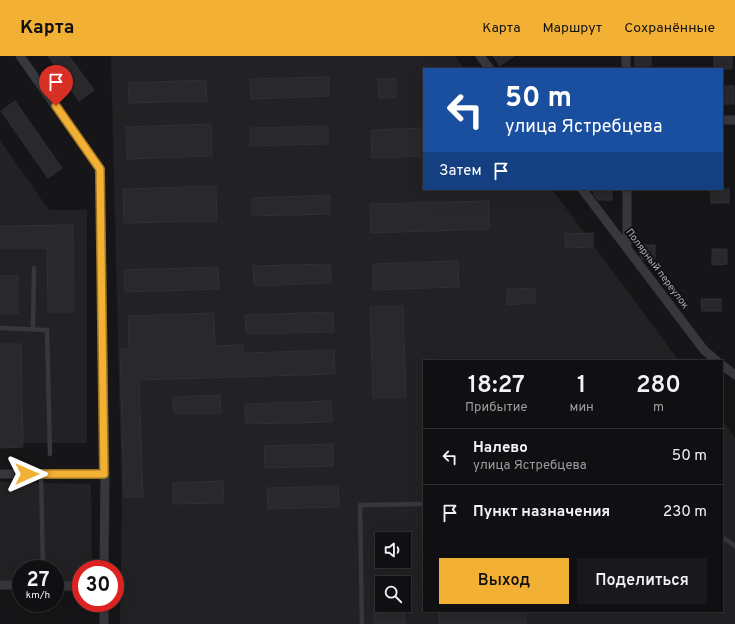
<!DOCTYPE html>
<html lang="ru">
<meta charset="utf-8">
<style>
:root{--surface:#101012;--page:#19191b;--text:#f1f3f6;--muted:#9c9d9f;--line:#303032;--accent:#f2b134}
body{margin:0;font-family:Overpass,sans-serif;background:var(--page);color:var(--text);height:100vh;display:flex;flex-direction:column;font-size:15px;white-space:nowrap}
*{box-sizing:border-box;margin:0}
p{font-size:13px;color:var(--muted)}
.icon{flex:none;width:22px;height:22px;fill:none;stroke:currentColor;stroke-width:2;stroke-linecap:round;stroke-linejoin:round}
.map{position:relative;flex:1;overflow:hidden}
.drawer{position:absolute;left:423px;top:304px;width:300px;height:252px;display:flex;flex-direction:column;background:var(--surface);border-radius:0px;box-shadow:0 4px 16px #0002,0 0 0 1px var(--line)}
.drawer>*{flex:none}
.banner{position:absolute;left:423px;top:12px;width:300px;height:122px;border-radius:0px;box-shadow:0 4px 16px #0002,0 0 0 1px var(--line);background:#1a4fa0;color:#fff;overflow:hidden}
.controls{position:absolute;left:375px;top:476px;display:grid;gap:8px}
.controls a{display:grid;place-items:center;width:36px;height:36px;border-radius:0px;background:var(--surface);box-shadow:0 4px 16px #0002,0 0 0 1px var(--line);font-size:20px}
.speed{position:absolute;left:12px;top:504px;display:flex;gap:8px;font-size:20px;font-weight:700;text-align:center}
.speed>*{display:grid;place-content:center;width:52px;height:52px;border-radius:50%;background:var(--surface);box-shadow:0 4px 16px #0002,0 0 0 1px var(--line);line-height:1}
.speed small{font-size:10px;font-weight:400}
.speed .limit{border:6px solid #d22;background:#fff;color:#111}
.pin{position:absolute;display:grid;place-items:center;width:34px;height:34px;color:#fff;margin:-41px -17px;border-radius:50% 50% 50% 0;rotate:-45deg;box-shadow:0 0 4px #0007}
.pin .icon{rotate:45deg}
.me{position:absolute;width:44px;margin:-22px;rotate:90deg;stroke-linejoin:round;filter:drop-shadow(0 0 3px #0008)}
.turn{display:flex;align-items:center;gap:14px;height:84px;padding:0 16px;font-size:18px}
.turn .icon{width:52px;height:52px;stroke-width:2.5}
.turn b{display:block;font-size:28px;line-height:34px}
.then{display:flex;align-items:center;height:38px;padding:0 16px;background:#0003;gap:8px;font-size:15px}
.eta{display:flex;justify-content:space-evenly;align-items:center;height:68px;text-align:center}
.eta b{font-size:24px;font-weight:600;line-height:28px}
.primary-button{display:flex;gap:8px;margin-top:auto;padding:8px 16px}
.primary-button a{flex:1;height:46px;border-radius:0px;background:var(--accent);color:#111;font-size:16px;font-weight:600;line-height:46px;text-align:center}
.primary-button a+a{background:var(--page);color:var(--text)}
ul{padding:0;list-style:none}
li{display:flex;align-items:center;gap:12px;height:56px;padding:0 16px;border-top:1px solid var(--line)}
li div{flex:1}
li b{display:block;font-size:15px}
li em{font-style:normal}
header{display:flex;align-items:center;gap:24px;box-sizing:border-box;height:56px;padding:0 20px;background:var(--accent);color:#111}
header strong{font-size:19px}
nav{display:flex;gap:22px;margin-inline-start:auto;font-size:14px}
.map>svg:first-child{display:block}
</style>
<header>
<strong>Карта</strong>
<nav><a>Карта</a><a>Маршрут</a><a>Сохранённые</a></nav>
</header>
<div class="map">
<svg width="735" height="568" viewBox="0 0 735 568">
<rect width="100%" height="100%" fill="#161618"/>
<path fill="#222225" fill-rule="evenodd" d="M111,0H455L464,13H424V133H552L679,305H424V555H722V364L735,382V568H120L122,447ZM382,483H404V505H382ZM382,527H404V549H382Z
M0,84L49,154H87V387H0Z
M0,426L91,428L92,513H81V529H55V513H21V529H0Z"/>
<path fill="#29292c" stroke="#303034" d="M48,0H69L94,34L79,45Z
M493,0H514L500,10Z
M635,0H651V10H635Z
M714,0H732V13H714Z
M329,21V40L251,43L250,23Z
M378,23H396V41L379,42Z
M206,24L207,45L129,47L128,27Z
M722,30H734V48H722Z
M15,45L62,112L48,122L1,55Z
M211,68L212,100L127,103L126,71Z
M328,70V88L250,90V72Z
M424,72V100L372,102L371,74Z
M216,130L217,165L124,167L123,133Z
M594,133H612V144H598L594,139Z
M711,133H729V147H711Z
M330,139V158L252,160V142Z
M489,145V173L371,177L370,148Z
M73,169L74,256H48L47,192H0V170Z
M593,177V191L566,192L565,178Z
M641,189H655V203L643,204L641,201Z
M712,193H727V208L712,209Z
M458,205L459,231L373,234V208Z
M330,208L331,227L254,230L253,210Z
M218,211L219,233L125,236L124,214Z
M0,220H18V257L0,258Z
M535,232V247L507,249V233Z
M701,243H721V255H702Z
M403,250L406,341L373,342L370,251Z
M333,256L334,276L246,278L245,259Z
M214,257L215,290L243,289L244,297L334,294L335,318L139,324L143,441H124L120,293H129L128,260Z
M0,288H21L23,391L0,392Z
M220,339L221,357L174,358L173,341Z
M331,345L332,366L246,368L245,348Z
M333,388V410L265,412L264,390Z
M223,425L224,447L173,448V427Z
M338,430L339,451L268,453L267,432Z
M404,551L405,568H374V552Z
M439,555H526V568H439Z"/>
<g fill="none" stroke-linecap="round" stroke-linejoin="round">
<path stroke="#37383d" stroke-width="4.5" d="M0,272L47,274L50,398
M33,273L34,212
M41,418L43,513
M722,481L735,490
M362,568L360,449L424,448"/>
<path stroke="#37383d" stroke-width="9" d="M20,0L100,113L105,418L104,513
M480,0L490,13
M626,0V13
M722,64H735
M582,133L704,294L717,305
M627,133V192
M722,309L735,319
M0,418H105
M0,529H21
M55,530H81
M104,568V547"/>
</g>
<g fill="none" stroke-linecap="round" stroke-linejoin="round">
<defs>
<path id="route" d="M27,418H104L100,113L56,50"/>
</defs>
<use href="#route" stroke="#9d7322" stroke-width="10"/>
<use href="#route" stroke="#f2b134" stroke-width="7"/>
</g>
<g text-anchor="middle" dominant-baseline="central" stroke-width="4" stroke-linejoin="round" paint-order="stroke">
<g font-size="10" fill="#a8adb8" stroke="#111113">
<text transform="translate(657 213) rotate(53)">Полярный переулок</text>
</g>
</g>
</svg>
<div class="controls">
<a><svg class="icon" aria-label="sound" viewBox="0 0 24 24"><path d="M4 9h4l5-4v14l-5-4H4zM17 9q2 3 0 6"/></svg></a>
<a><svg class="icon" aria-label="search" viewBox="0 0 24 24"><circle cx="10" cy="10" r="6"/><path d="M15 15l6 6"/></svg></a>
</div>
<div class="speed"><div>27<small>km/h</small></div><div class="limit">30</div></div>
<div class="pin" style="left:56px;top:50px;background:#d93025"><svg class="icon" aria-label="arrive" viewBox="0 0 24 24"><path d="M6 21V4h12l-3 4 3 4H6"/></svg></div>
<svg class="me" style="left:27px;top:418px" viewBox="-20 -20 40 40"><path d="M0-17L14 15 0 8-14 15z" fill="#f2b134" stroke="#fff" stroke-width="4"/></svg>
<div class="banner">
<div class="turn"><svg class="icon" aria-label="left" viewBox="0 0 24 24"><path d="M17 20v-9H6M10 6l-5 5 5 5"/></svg><div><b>50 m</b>улица Ястребцева</div></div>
<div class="then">Затем<svg class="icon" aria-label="arrive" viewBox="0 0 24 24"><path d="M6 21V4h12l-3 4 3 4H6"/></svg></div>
</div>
<section class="drawer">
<div class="eta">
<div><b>18:27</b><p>Прибытие</p></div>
<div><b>1</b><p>мин</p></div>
<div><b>280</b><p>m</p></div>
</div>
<ul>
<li><svg class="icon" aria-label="left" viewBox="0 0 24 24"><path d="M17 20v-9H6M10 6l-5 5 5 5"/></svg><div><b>Налево</b><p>улица Ястребцева</p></div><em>50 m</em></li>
<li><svg class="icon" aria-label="arrive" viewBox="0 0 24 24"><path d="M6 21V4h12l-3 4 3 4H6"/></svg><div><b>Пункт назначения</b></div><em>230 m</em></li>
</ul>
<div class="primary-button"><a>Выход</a><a>Поделиться</a></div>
</section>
</div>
